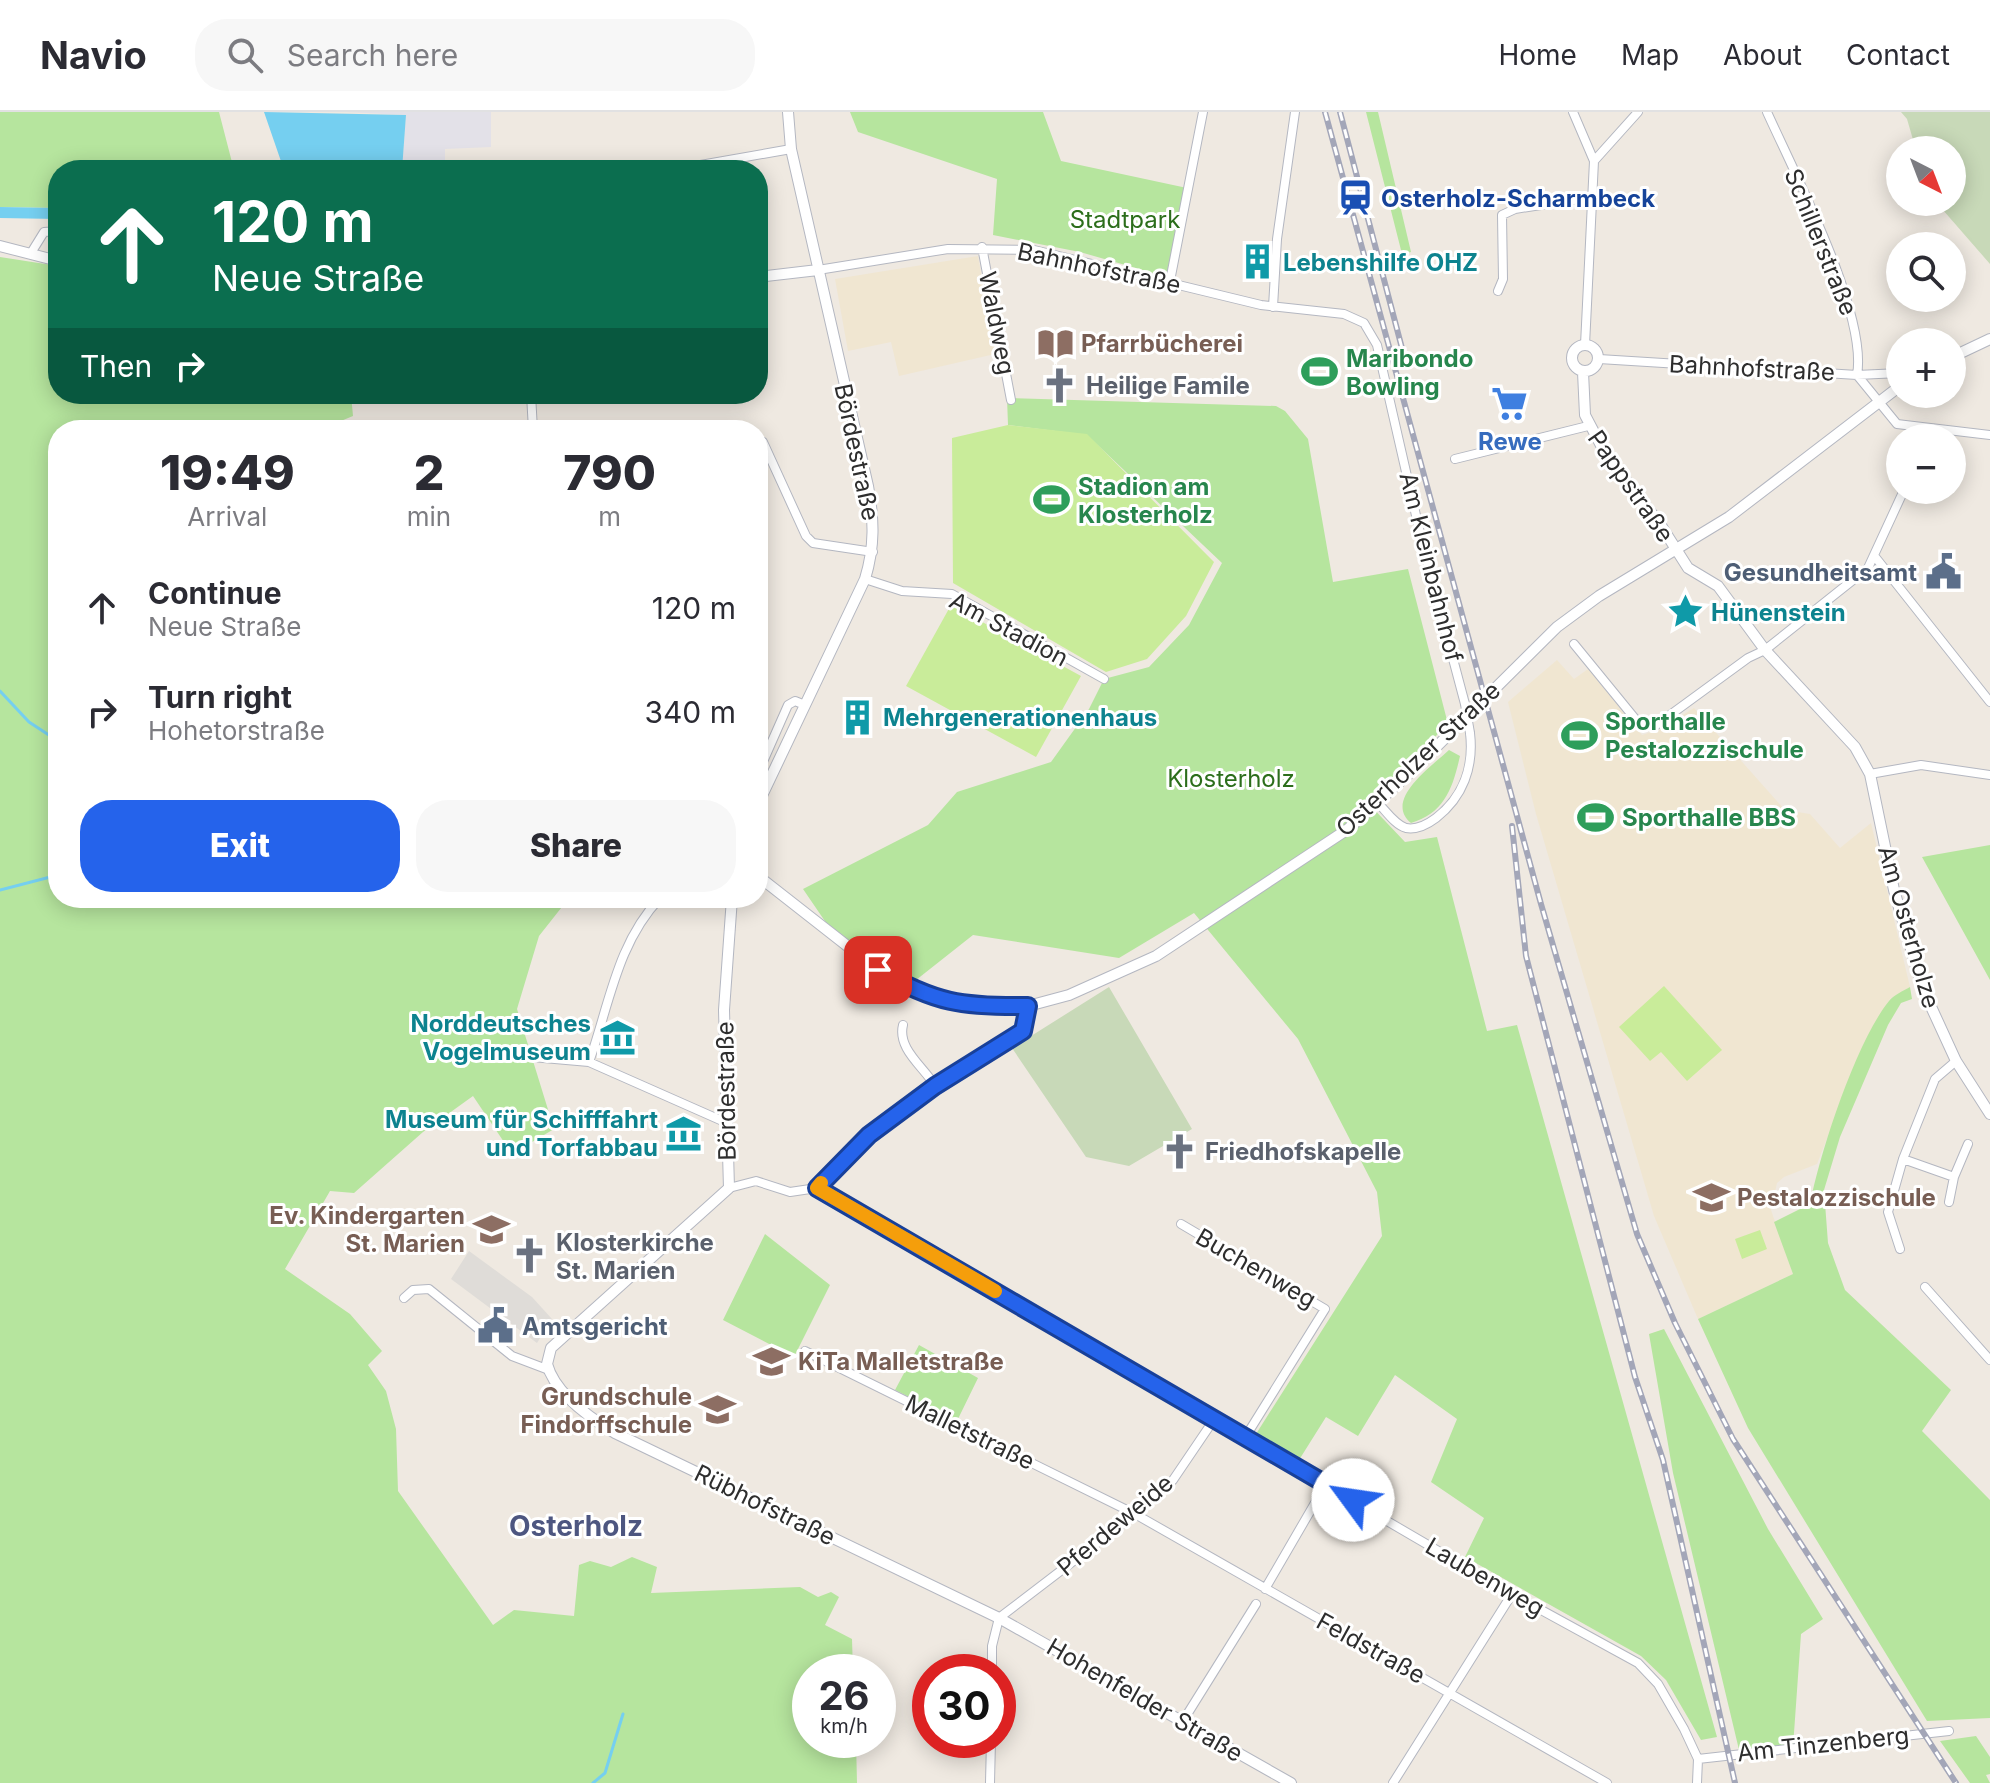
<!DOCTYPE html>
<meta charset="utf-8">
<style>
:root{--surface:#fff;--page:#f7f7f7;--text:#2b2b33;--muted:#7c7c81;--line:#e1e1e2;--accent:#2563eb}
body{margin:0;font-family:Inter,sans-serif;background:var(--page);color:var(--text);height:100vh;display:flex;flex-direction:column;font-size:30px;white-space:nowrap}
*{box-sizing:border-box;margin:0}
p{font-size:26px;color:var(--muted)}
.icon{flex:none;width:44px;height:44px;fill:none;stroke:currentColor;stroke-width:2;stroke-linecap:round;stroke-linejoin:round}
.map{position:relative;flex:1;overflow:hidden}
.side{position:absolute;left:48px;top:308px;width:720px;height:488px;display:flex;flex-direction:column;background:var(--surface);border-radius:32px;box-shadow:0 4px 20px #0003}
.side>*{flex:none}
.hud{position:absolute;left:48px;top:48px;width:720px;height:244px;border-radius:32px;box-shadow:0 4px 20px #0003;background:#0b6e4f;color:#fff;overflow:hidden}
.needle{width:52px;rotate:138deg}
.controls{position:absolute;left:1886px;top:24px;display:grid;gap:16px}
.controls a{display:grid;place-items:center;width:80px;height:80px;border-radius:50%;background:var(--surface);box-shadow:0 4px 20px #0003;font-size:40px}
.speed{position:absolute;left:792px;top:1542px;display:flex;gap:16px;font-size:40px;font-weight:700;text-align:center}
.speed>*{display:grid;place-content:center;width:104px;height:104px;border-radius:50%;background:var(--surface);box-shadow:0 4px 20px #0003;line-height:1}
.speed small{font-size:20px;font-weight:400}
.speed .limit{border:12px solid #d22;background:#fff;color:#111}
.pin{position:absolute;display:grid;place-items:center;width:68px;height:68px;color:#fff;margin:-34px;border-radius:16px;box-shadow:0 4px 12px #0006}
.me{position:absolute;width:88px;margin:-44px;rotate:301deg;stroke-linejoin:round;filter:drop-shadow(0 0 6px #0008)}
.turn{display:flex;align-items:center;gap:28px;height:168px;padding:0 32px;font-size:36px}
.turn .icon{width:104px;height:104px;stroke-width:2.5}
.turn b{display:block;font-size:56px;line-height:68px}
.then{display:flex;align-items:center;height:76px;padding:0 32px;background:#0003;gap:16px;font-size:30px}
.eta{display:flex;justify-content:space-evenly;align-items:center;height:136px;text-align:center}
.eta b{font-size:48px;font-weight:800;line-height:56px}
.action{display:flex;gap:16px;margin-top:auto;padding:16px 32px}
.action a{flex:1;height:92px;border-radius:32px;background:var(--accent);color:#fff;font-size:32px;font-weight:800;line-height:92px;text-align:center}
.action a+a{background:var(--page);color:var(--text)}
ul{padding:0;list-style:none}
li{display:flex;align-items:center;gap:24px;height:104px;padding:0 32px}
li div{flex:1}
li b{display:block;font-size:30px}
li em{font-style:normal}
header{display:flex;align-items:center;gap:48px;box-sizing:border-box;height:112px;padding:0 40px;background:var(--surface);border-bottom:2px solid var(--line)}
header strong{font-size:38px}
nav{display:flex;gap:44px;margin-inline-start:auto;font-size:28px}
.search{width:560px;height:72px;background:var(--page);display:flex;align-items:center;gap:20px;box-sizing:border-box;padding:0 28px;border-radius:32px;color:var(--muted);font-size:30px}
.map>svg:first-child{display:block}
</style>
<header>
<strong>Navio</strong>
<div class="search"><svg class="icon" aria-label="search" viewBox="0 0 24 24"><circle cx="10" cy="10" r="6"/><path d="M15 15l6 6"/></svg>Search here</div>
<nav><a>Home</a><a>Map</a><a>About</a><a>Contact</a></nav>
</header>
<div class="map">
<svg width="1990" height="1671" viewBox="0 0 1990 1671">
<rect width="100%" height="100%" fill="#efe9e1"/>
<path fill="#e3e1e8" d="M346,0H491V35L445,37V58H402L406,3Z"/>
<path fill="#f0e6d1" d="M978,144L995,242L899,264L891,230L848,239L835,167Z
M1557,548L1574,567L1588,557L1642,623L1660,617L1694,596L1785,698L1810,702L1840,736L1871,711L1910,875L1890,887L1860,942L1817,1052L1784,1065L1777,1071L1771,1098L1793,1162L1698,1207L1654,1104L1536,702L1508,590Z"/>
<path fill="#b6e59e" d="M0,0H219L234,58H58V96L0,95Z
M850,0H1043L1061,49L1187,76L1167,165L1080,140L993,123L997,67L858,20Z
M1366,0H1378L1411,140L1402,142Z
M0,145L58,154V282H351L353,304L319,318H58V786H569L539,824L517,897L554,1017L512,1042L473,984L423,1020L354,1081L330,1079L285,1157L350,1202L382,1239L368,1253L386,1279L396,1317L398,1379L493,1513L514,1498L574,1504L579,1453L590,1449L611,1455L632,1445L657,1455L651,1481L800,1475L818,1485L831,1480L839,1485L825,1513L852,1527L853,1560H810V1628H856L857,1671H0Z
M1007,286L1276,294L1285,299L1308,327L1333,470L1408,457L1448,612L1368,691L1405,730L1437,725L1487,919L1517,913L1717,1625L1701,1628L1666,1568L1641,1544L1465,1445L1484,1406L1431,1370L1457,1307L1395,1263L1358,1324L1326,1305L1299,1348L1256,1322L1382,1124L1377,1080L1298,927L1194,801L1119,846L973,823L911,872L831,818L803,777L928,713L957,680L1051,650L1089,597L1104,567L1149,555L1189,513L1222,451L1087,323L1008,313Z
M1449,638L1460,644C1453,675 1445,701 1411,711C1383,688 1432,654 1449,638Z
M1990,733V868L1922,745Z
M1910,875L1912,887L1901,891L1888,913L1840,1025L1824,1078L1828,1131L1845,1178L1951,1278L1922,1319L1990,1388V1606L1927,1609L1748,1316L1698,1207L1793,1162L1774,1110L1810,1092C1820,1040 1856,930 1889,889C1894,883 1903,879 1910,875Z
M765,1122L830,1173L794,1245L723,1208Z
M1664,1217L1768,1417L1823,1507L1801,1522L1793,1635L1740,1642L1673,1361L1649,1222Z
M919,1233L978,1266L957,1309L895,1278Z
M1976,1624L1990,1645V1662L1986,1663L1990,1671H1970L1940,1629Z"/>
<path fill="#c8d9b8" d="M1901,0H1990V152L1936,90H1952V38H1916L1907,7Z
M1109,875L1192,1017L1129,1054L1086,1045L1012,936Z"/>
<path fill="#c9ec9a" d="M1008,313L1087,322L1214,450L1186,504L1147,547L1106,560L953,471L952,326Z
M951,493L1081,564L1036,645L906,574Z
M1664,874L1722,938L1687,969L1661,940L1650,949L1619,915Z
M1760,1118L1767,1137L1742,1147L1735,1127Z"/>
<path fill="#dfdcd8" d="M469,1139L532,1185L552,1207L537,1231L451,1167Z"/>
<path fill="#75cff0" d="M264,0L406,3L402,58H284Z
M0,95L58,96V107L0,106Z"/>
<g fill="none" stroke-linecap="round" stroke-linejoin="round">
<path stroke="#75cff0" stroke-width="3" d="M0,579L29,610L58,629
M0,778L58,763
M593,1671L605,1661L623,1602"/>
<defs>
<path id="minor" d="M1573,0L1594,49L1585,233
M1767,0C1794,60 1868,202 1857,263
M1594,49L1638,0
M672,58L791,37
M982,135L1011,288
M31,141L44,120L58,119
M818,158L948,137L1034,138L1261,193L1344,202L1364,211L1377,233L1423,434L1465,592
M1170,169L1203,0
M1498,179L1503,167L1502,103L1515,97L1592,85
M1273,195L1277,127L1295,0
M1599,247L1857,263L1900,261
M1857,263L1897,312L1990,323
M531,282L533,318
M758,328L763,330L806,424L813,431L873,440
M1455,347L1588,314
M1876,446L1990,590
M865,467L902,479L952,482L1104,567
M1574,532L1641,614H1655L1748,546L1765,538L1868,456L1904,378
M758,661L788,593L795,589L805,593
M1870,662L1921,653L1990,663
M1378,691C1386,699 1395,713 1406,716C1417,718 1428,712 1436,706C1463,685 1474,655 1470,621
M903,913C897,937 924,955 935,974
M532,945L589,950L727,1011
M589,950C609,894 617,831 660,786
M1903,1047L1954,1065
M729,1076L756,1069L790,1080L817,1076L869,1023L935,974L1023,919L1028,894
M817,1076L1512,1482L1638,1551L1658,1572L1684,1617L1698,1647L1697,1671
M1949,1090L1954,1065L1968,1032
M1181,1112L1325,1197L1246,1324
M1900,1137L1888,1100L1903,1047L1935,967L1956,949
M1925,1175L1990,1248
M404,1186L413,1178L429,1177L512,1244L549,1258
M805,1239L1135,1402L1607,1671
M1265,1477L1326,1372
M992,1560V1534L999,1506L1135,1402L1173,1368L1215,1306
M1183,1609L1256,1492
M1698,1647L1949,1619
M990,1671L991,1628
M1393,1671L1512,1482"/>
<path id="tertiary" d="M0,134L58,149
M758,165L818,158
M1572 246a13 13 0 1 1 26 0a13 13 0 1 1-26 0Z
M1952,245L1990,227
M1583,260L1585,303L1605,341L1660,412L1688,456L1718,474L1765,538L1855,635L1870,662L1894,778L1922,875L1956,949L1990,1002
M758,692L865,467C875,434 874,407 868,374L791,37L788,0
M758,764L878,858L928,885L986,895L1028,894L1069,883L1156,844L1348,717L1416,655L1557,515L1599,484L1729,405L1900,274
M732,786L724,898L729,1076L551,1236L547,1252C555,1282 590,1306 615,1321L999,1506L1291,1671"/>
</defs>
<use href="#minor" stroke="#b4b7c1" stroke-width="10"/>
<use href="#tertiary" stroke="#b4b7c1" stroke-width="12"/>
<use href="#minor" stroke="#fff" stroke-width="8"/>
<use href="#tertiary" stroke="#fff" stroke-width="10"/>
<defs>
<path id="rail" d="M1325,0L1541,792L1637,1122L1675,1211L1733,1327L1956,1671
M1340,0L1403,240
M1512,714L1526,844L1635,1265L1663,1348L1735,1671"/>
</defs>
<use href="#rail" stroke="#a3a6b8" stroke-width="6"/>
<use href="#rail" stroke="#fff" stroke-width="3" stroke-dasharray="9" stroke-linecap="butt"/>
<defs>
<path id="minor-bridge" d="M1465,592L1470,621"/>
</defs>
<use href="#minor-bridge" stroke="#b4b7c1" stroke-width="10" stroke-linecap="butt"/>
<use href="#minor-bridge" stroke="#fff" stroke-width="8"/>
</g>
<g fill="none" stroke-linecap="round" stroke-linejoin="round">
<defs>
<path id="route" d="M878,858C935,891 962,895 1028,894L1023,919L935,974L869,1023L817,1076L1353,1388"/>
</defs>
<use href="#route" stroke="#184099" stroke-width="20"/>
<use href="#route" stroke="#2563eb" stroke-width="14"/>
<path stroke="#f59e0b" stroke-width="14" d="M821,1071L817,1076L995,1179"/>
</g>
<defs>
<symbol id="station-bare" viewBox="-9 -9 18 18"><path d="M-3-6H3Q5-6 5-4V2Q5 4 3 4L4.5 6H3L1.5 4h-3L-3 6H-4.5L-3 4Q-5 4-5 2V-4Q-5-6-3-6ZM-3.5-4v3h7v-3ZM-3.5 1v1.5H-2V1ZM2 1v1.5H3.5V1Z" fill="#1a4fb4" stroke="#fff" stroke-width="2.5" paint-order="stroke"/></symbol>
<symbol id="building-bare" viewBox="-9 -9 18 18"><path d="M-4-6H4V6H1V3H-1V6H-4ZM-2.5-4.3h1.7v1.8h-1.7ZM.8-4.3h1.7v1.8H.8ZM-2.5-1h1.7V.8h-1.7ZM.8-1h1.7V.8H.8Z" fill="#0f9aa8" stroke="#fff" stroke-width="2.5" paint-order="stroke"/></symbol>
<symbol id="library-bare" viewBox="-9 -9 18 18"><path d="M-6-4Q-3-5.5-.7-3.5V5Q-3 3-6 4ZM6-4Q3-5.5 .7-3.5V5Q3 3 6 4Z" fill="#8d6e63" stroke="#fff" stroke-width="2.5" paint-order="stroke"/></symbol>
<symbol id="stadium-bare" viewBox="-9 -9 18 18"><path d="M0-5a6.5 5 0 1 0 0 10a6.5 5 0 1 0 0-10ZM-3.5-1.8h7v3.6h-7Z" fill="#2e9e5b" stroke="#fff" stroke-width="2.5" paint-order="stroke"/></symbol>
<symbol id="church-bare" viewBox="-9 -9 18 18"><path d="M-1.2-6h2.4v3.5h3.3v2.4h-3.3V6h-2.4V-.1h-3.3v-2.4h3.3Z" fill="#6b7280" stroke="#fff" stroke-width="2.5" paint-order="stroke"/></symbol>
<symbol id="supermarket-bare" viewBox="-9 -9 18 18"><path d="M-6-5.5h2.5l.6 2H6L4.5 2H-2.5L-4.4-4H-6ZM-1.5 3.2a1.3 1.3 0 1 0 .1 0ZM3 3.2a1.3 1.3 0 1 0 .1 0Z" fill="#3f7fe0" stroke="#fff" stroke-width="2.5" paint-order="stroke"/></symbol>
<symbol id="civic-bare" viewBox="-9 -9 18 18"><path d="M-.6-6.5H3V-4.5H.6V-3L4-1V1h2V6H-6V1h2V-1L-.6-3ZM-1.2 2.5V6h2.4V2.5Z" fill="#5c6f8a" stroke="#fff" stroke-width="2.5" paint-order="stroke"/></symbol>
<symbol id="sight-bare" viewBox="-9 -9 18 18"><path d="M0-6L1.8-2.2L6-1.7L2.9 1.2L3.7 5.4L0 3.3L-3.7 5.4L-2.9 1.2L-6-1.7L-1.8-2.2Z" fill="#0f9aa8" stroke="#fff" stroke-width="2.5" paint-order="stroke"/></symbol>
<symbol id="museum-bare" viewBox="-9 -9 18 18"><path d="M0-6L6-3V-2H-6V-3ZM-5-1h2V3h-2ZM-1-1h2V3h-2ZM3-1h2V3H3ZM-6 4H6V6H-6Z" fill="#0f9aa8" stroke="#fff" stroke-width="2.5" paint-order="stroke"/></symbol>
<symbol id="school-bare" viewBox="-9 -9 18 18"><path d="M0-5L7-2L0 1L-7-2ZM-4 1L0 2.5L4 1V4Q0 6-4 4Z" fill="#8d6e63" stroke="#fff" stroke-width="2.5" paint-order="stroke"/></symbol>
</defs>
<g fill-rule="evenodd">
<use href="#station-bare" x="1330" y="60" width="51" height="51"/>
<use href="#building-bare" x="1232" y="124" width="51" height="51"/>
<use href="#library-bare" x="1030" y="206" width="51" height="51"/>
<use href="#stadium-bare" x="1294" y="234" width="51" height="51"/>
<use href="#church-bare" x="1034" y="248" width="51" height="51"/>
<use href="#supermarket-bare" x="1484" y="266" width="51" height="51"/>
<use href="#stadium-bare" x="1026" y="362" width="51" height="51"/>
<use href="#civic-bare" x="1918" y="434" width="51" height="51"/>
<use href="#sight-bare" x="1660" y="474" width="51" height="51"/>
<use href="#building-bare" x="832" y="580" width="51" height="51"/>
<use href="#stadium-bare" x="1554" y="598" width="51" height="51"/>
<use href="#stadium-bare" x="1570" y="680" width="51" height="51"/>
<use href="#museum-bare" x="592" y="900" width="51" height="51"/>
<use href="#museum-bare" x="658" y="996" width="51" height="51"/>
<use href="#church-bare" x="1154" y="1014" width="51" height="51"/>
<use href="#school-bare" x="1686" y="1060" width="51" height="51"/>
<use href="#school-bare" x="466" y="1092" width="51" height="51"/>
<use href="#church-bare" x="504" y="1118" width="51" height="51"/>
<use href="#civic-bare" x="470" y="1188" width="51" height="51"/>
<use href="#school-bare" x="746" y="1224" width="51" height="51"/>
<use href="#school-bare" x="692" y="1272" width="51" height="51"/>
</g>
<g text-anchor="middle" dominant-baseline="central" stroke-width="6" stroke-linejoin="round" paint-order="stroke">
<g font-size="24" font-weight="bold" fill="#164399" stroke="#fff" text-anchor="start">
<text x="1381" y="86">Osterholz-Scharmbeck</text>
</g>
<g font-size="24" fill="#2c6e1b" stroke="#fff">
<text x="1125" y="107">Stadtpark</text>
<text x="1231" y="666">Klosterholz</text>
</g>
<g font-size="24" fill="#2e2e2e" stroke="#fff">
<text transform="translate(1821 130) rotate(68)">Schillerstraße</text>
<text transform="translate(1099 156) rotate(12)">Bahnhofstraße</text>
<text transform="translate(997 211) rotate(79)">Waldweg</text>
<text transform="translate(1752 256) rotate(3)">Bahnhofstraße</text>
<text transform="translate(857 340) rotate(78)">Bördestraße</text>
<text transform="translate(1631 374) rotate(55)">Pappstraße</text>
<text transform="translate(1431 455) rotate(76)">Am Kleinbahnhof</text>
<text transform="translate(1009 517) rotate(28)">Am Stadion</text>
<text transform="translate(1418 647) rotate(-43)">Osterholzer Straße</text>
<text transform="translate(1909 815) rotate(74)">Am Osterholze</text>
<text transform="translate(726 979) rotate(-91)">Bördestraße</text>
<text transform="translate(1256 1156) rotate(30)">Buchenweg</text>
<text transform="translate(970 1320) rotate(26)">Malletstraße</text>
<text transform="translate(765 1393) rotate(26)">Rübhofstraße</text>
<text transform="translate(1115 1413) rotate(-40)">Pferdeweide</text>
<text transform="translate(1485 1465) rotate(30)">Laubenweg</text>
<text transform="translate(1371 1536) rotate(29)">Feldstraße</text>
<text transform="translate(1145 1588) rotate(30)">Hohenfelder Straße</text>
<text transform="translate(1823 1632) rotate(-6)">Am Tinzenberg</text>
</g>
<g font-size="24" font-weight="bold" fill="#0d838f" stroke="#fff" text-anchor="start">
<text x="1283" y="150">Lebenshilfe OHZ</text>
<text x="1711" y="500">Hünenstein</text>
<text x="883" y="605">Mehrgenerationenhaus</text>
<text x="591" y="911" text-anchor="end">Norddeutsches<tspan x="591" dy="28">Vogelmuseum</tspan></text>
<text x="658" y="1007" text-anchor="end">Museum für Schifffahrt<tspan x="658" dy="28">und Torfabbau</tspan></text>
</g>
<g font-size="24" font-weight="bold" fill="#785e54" stroke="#fff" text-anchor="start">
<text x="1081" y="231">Pfarrbücherei</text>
<text x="1737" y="1085">Pestalozzischule</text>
<text x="465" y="1103" text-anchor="end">Ev. Kindergarten<tspan x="465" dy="28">St. Marien</tspan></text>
<text x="798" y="1249">KiTa Malletstraße</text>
<text x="692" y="1284" text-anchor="end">Grundschule<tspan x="692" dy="28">Findorffschule</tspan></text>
</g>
<g font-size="24" font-weight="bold" fill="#27864d" stroke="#fff" text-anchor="start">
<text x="1346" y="246">Maribondo<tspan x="1346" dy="28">Bowling</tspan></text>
<text x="1078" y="374">Stadion am<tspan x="1078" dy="28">Klosterholz</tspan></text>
<text x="1605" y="609">Sporthalle<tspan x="1605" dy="28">Pestalozzischule</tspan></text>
<text x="1622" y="705">Sporthalle BBS</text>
</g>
<g font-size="24" font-weight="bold" fill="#5b616d" stroke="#fff" text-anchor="start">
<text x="1086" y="273">Heilige Famile</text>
<text x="1205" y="1039">Friedhofskapelle</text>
<text x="556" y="1130">Klosterkirche<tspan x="556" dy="28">St. Marien</tspan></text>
</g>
<g font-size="24" font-weight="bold" fill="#366cbe" stroke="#fff">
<text x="1510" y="329">Rewe</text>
</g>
<g font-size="24" font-weight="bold" fill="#4e5e75" stroke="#fff" text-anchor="end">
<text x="1917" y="460">Gesundheitsamt</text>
<text x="522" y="1214" text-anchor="start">Amtsgericht</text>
</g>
<g font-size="28" font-weight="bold" fill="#4d5680" stroke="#fff">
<text x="576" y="1414">Osterholz</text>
</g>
</g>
</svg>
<div class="controls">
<a><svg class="needle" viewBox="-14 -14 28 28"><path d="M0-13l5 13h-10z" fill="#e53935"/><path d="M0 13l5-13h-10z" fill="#7c7c81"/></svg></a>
<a><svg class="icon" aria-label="search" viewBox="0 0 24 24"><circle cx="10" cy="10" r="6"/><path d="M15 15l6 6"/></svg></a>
<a>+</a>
<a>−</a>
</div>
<div class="speed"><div>26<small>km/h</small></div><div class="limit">30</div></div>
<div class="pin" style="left:878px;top:858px;background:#d93025"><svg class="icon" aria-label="arrive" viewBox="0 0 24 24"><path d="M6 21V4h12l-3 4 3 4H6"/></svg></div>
<svg class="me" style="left:1353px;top:1388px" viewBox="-20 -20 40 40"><circle r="19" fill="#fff"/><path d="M0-13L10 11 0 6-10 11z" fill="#2563eb"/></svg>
<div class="hud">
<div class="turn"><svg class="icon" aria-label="ahead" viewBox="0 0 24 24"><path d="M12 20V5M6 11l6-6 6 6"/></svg><div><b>120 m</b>Neue Straße</div></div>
<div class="then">Then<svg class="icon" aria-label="right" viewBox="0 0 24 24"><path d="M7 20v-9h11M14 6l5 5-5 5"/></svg></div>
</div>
<section class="side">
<div class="eta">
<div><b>19:49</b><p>Arrival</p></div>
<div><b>2</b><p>min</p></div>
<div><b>790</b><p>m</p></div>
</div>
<ul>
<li><svg class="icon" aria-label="ahead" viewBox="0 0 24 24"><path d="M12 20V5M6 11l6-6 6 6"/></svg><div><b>Continue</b><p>Neue Straße</p></div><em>120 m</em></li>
<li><svg class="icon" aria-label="right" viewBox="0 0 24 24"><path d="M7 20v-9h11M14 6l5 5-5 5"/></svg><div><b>Turn right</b><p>Hohetorstraße</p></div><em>340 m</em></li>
</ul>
<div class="action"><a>Exit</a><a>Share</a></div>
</section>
</div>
